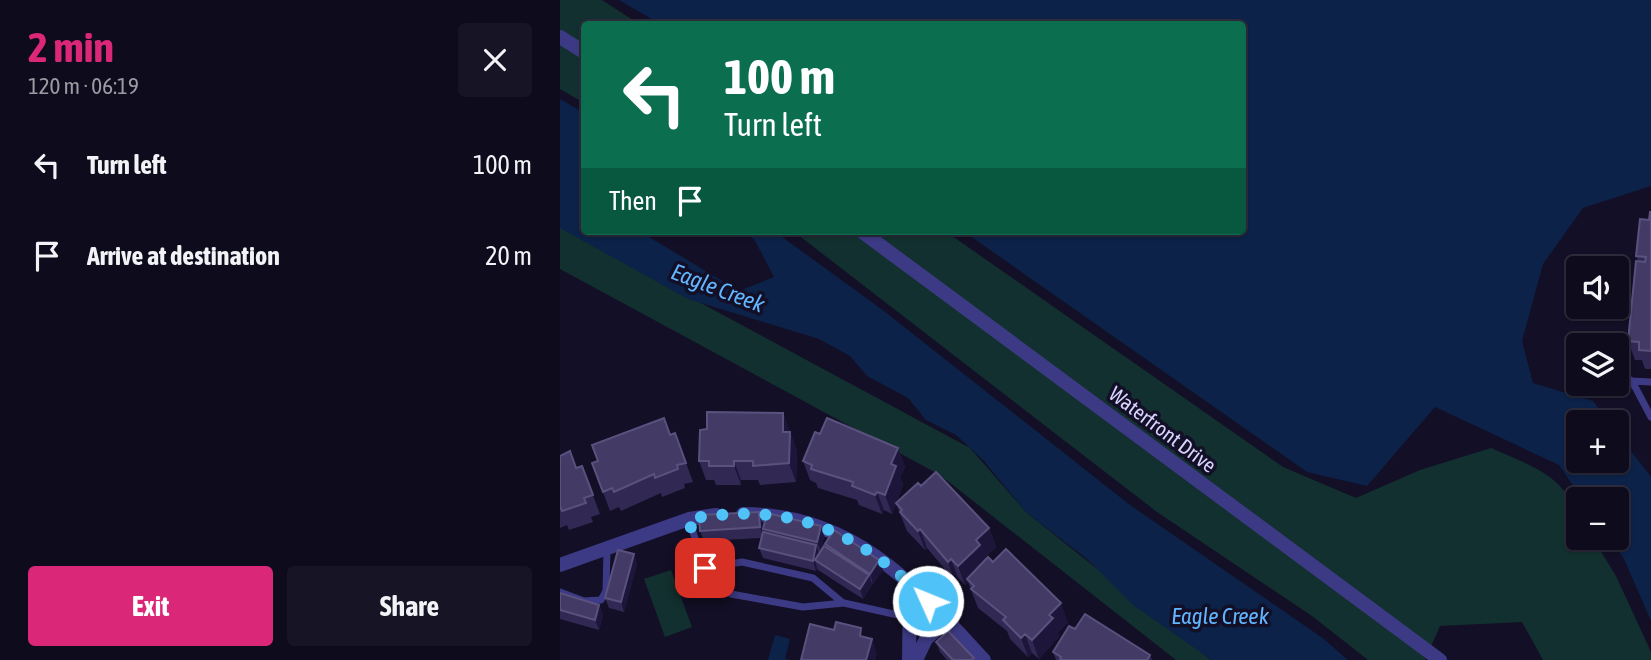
<!DOCTYPE html>
<meta charset="utf-8">
<style>
:root{--surface:#0e0b1c;--page:#171425;--text:#f1f3f6;--muted:#9b9ba3;--line:#2e2b3b;--accent:#db2777}
body{margin:0;font-family:"Asap Condensed",sans-serif;background:var(--page);color:var(--text);height:100vh;display:flex;flex-direction:column;font-size:26px;white-space:nowrap}
*{box-sizing:border-box;margin:0}
p{font-size:23px;color:var(--muted)}
.icon{flex:none;width:38px;height:38px;fill:none;stroke:currentColor;stroke-width:2;stroke-linecap:round;stroke-linejoin:round}
.map{position:relative;flex:1;overflow:hidden}
.details{display:flex;flex-direction:column;background:var(--surface);width:560px}
.details>*{flex:none}
.top-card{position:absolute;left:21px;top:21px;width:665px;height:214px;border-radius:7px;box-shadow:0 2px 5px #0004,0 0 0 2px var(--line);background:#0b6e4f;color:#fff;overflow:hidden}
.tools{position:absolute;left:1006px;top:256px;display:grid;gap:14px}
.tools a{display:grid;place-items:center;width:63px;height:63px;border-radius:7px;background:var(--surface);box-shadow:0 2px 5px #0004,0 0 0 2px var(--line);font-size:35px}
.pin{position:absolute;display:grid;place-items:center;width:60px;height:60px;color:#fff;margin:-30px;border-radius:14px;box-shadow:0 4px 10px #0006}
.me{position:absolute;width:77px;margin:-38px;rotate:314deg;stroke-linejoin:round;filter:drop-shadow(0 0 5px #0008)}
.turn{display:flex;align-items:center;gap:24px;height:147px;padding:0 28px;font-size:32px}
.turn .icon{width:91px;height:91px;stroke-width:2.5}
.turn b{display:block;font-size:49px;line-height:60px}
.then{display:flex;align-items:center;height:66px;padding:0 28px;background:#0003;gap:14px;font-size:26px}
.round{display:grid;place-items:center;flex:none;width:74px;height:74px;border-radius:7px;background:var(--page)}
.summary{display:flex;align-items:center;justify-content:space-between;height:119px;padding:0 28px}
h1{font-size:42px;font-weight:700;line-height:52px;color:var(--accent)}
.primary-button{display:flex;gap:14px;margin-top:auto;padding:14px 28px}
.primary-button a{flex:1;height:80px;border-radius:7px;background:var(--accent);color:#fff;font-size:28px;font-weight:700;line-height:80px;text-align:center}
.primary-button a+a{background:var(--page);color:var(--text)}
ul{padding:0;list-style:none}
li{display:flex;align-items:center;gap:21px;height:91px;padding:0 28px}
li div{flex:1}
li b{display:block;font-size:26px}
li em{font-style:normal}
main{display:flex;flex:1;min-height:0}
.map>svg:first-child{display:block}
</style>
<main>
<section class="details">
<div class="summary"><div><h1>2 min</h1><p>120 m · 06:19</p></div><a class="round"><svg class="icon" aria-label="close" viewBox="0 0 24 24"><path d="M6 6l12 12M18 6L6 18"/></svg></a></div>
<ul>
<li><svg class="icon" aria-label="left" viewBox="0 0 24 24"><path d="M17 20v-9H6M10 6l-5 5 5 5"/></svg><div><b>Turn left</b></div><em>100 m</em></li>
<li><svg class="icon" aria-label="arrive" viewBox="0 0 24 24"><path d="M6 21V4h12l-3 4 3 4H6"/></svg><div><b>Arrive at destination</b></div><em>20 m</em></li>
</ul>
<div class="primary-button"><a>Exit</a><a>Share</a></div>
</section>
<div class="map">
<svg width="1091" height="660" viewBox="0 0 1091 660">
<rect width="100%" height="100%" fill="#130f26"/>
<path fill="#12302f" d="M0,0H42L79,24H24V103L0,89Z
M0,227L410,448L466,512L651,660H616L380,475L0,269Z
M233,231H385L723,467L796,498L860,470L931,448C976,468 1018,479 1018,537H1032L1056,576L1091,652V660H983L962,622L880,626L865,660H808L752,616L597,512Z
M111,570L132,627L105,637L84,579Z"/>
<path fill="#0c2248" d="M59,0H1091V186L1023,208L983,264L962,341L973,383L1033,401L1049,422H1018V460H1057V433L1091,477V621L1064,559L1049,537H1057V499H1022L999,465L875,407L807,486L747,472L403,231H682V24H100Z
M0,99L24,113V149L21,151L24,155V231H79L179,291L214,277L194,239L177,231H214L324,311L570,505L764,639L788,660H652L573,605L527,559L466,512L423,460L396,435L366,420L348,398L307,376L290,356L259,339L128,299L0,228Z
M215,635L230,639L225,658L230,660H208Z"/>
<g fill="none" stroke-linecap="round" stroke-linejoin="round">
<path stroke="#3d3a85" stroke-width="7" d="M1057,372L1072,381
M1091,382L1072,381L1091,417
M129,520L145,568L171,594L243,607L284,603L347,617
M145,568L182,562L253,578L283,603
M0,592L24,601L41,600L46,591L47,548"/>
<path stroke="#3d3a85" stroke-width="14" d="M0,37L24,52
M301,231L880,660
M183,514C294,514 355,585 424,660
M0,565L129,519L156,515
M349,660L350,582
M356,660L366,639L387,620"/>
</g>
<path fill="#312854" d="M1091,212V369H1085L1082,360H1075L1068,341L1078,262L1076,256Z
M223,413L237,451L236,482L200,485L198,480H181V485H156L154,480H146L139,461L147,429Z
M115,433L133,482L124,484L125,488L102,497L101,493L61,511L59,507L50,511L32,463Z
M260,434L338,448L345,467L340,477L343,485L336,503L361,486L429,528L436,547L425,557L426,560L433,562L508,622L498,632L499,637L479,659L472,653L468,657L450,639L447,631L418,608L408,582L405,585L398,578L395,581L367,548L365,550L347,531L336,504L332,514L324,510L322,514L299,505L297,500L258,488L256,483L250,480L243,461Z
M0,456L16,468L22,466L40,514L31,517L33,522L9,530L7,525L0,528Z
M202,522L203,529L261,526L264,536L261,551L266,548L265,544L323,570L313,584L311,582L312,585L303,599L258,570L257,568L256,571L203,558L199,548L201,538L144,541L140,531Z
M74,554L77,564L64,612L49,608L45,598Z
M0,593L39,605L43,615L39,630L0,619Z
M515,629L590,655L592,660H496L493,652Z
M376,642L415,660H387L380,652Z"/>
<path fill="#1d163a" d="M223,413L237,451L236,482L229,463L223,432Z
M338,448L345,467L340,477L343,485L332,514L325,495L331,464Z
M174,461L181,480V485L174,466Z
M317,492L324,510L322,514L315,495Z
M199,512L202,522L203,537L200,527Z
M261,526L264,536L261,552L257,542Z
M429,528L436,547L425,557L427,564L407,579L408,582L405,585L398,566L416,540Z
M360,529L367,548L365,550L358,531Z
M256,545L260,555L255,560L257,568L256,571L253,561Z
M74,554L77,564L64,612L61,602Z
M391,559L398,578L395,581L388,562Z
M319,560L323,570L313,584L310,574Z
M309,575L312,585L303,599L300,589Z
M501,603L508,622L498,632L499,637L479,659L472,640L489,615Z
M39,605L43,615L39,630L35,620Z
M465,634L472,653L468,657L461,638Z
M312,639L317,654L315,660H306Z"/>
<path fill="#433a66" stroke="#5a527e" stroke-width="2" d="M1090,212H1091V351L1079,350V342L1068,341L1076,261L1085,262L1086,257L1076,256L1080,219L1089,220Z
M147,412L223,413V432H230L229,463L193,466V461H174V466H149V461H139L140,430L147,429Z
M104,418L110,435L115,433L126,463L117,465L118,469L95,478L94,474L54,492L52,488L43,492L32,463L38,461L32,445Z
M267,418L338,448L331,464L336,466L325,495L317,492L315,495L292,486L293,482L251,469L252,465L243,461L255,432L260,434Z
M10,451L16,468L22,466L33,495L24,498L26,503L2,511L0,506V456Z
M376,472L429,528L416,540L420,545L398,566L391,559L388,562L360,529L358,531L340,512L342,510L336,503L358,483L361,486Z
M199,512L200,527L140,531L139,515Z
M207,513L261,526L257,542L203,529Z
M274,530L319,560L310,574L265,544Z
M203,532L256,545L253,561L199,548Z
M264,546L309,575L300,589L255,560Z
M446,549L501,603L489,615L493,618L472,640L465,634L461,638L443,620L446,617L411,589L414,586L407,579L428,557L433,562Z
M58,550L74,554L61,602L45,598Z
M0,593L39,605L35,620L0,610Z
M525,614L590,655L587,660H500L501,657L493,652L509,626L515,629Z
M276,622L301,628L300,636L312,639L306,660H241L250,624L274,630Z
M388,631L414,658L412,660H393L376,642Z"/>
<g fill="none" stroke-linecap="round" stroke-linejoin="round">
<path stroke="#4fc3f7" stroke-width="12" stroke-dasharray="0 21.6" d="M145,568L128,519C231,501 297,530 368,601"/>
</g>
<g text-anchor="middle" dominant-baseline="central" stroke-width="7" stroke-linejoin="round" paint-order="stroke">
<g font-size="21" fill="#d9d4ff" stroke="#130f26">
<text transform="translate(603 429) rotate(37)">Waterfront Drive</text>
</g>
<g font-size="23" font-style="italic" fill="#62b6ff" stroke="#130f26">
<text transform="translate(158 288) rotate(21)">Eagle Creek</text>
<text x="660" y="616">Eagle Creek</text>
</g>
</g>
</svg>
<div class="tools">
<a><svg class="icon" aria-label="sound" viewBox="0 0 24 24"><path d="M4 9h4l5-4v14l-5-4H4zM17 9q2 3 0 6"/></svg></a>
<a><svg class="icon" aria-label="layers" viewBox="0 0 24 24"><path d="M12 4l9 5-9 5-9-5zM3 14l9 5 9-5"/></svg></a>
<a>+</a>
<a>−</a>
</div>
<div class="pin" style="left:145px;top:568px;background:#d93025"><svg class="icon" aria-label="arrive" viewBox="0 0 24 24"><path d="M6 21V4h12l-3 4 3 4H6"/></svg></div>
<svg class="me" style="left:368px;top:601px" viewBox="-20 -20 40 40"><circle r="17" fill="#4fc3f7" stroke="#fff" stroke-width="3"/><path d="M0-11L8 9 0 5-8 9z" fill="#fff"/></svg>
<div class="top-card">
<div class="turn"><svg class="icon" aria-label="left" viewBox="0 0 24 24"><path d="M17 20v-9H6M10 6l-5 5 5 5"/></svg><div><b>100 m</b>Turn left</div></div>
<div class="then">Then<svg class="icon" aria-label="arrive" viewBox="0 0 24 24"><path d="M6 21V4h12l-3 4 3 4H6"/></svg></div>
</div>
</div>
</main>
